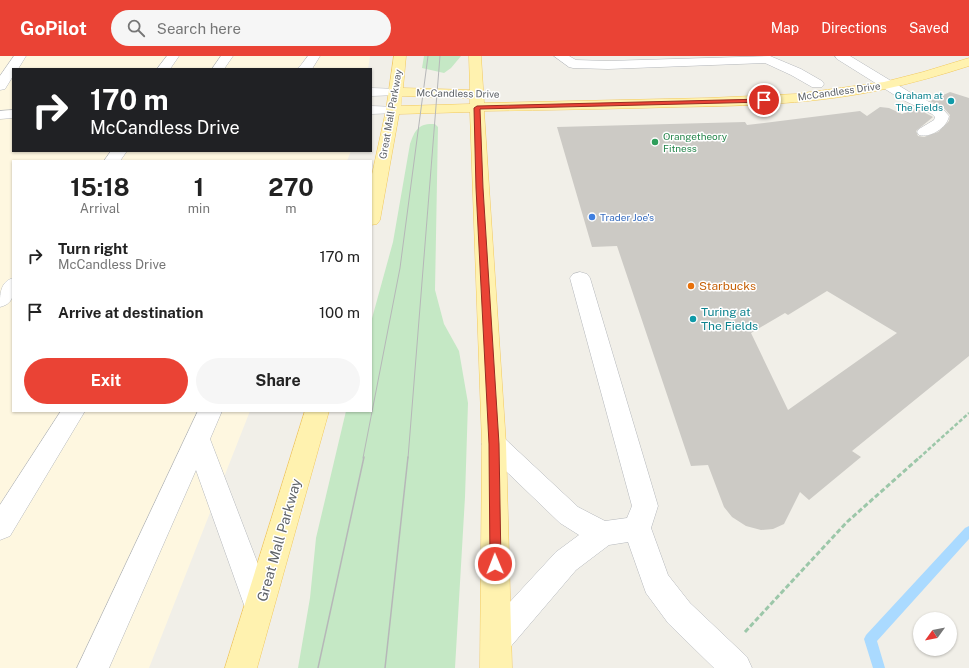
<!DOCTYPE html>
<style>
:root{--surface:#fff;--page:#f6f6f6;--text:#222;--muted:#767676;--accent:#ea4335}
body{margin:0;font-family:"Public Sans",sans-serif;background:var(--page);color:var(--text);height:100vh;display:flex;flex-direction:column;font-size:15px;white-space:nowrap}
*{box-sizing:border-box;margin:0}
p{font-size:13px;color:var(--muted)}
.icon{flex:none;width:22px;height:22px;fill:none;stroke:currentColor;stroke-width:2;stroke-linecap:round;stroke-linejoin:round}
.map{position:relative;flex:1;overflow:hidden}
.sheet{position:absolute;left:12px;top:104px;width:360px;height:252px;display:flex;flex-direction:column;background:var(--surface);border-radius:0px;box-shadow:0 1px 3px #0004}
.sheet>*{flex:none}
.top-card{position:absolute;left:12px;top:12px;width:360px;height:84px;border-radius:0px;box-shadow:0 1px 3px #0004;background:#202124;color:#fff;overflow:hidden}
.needle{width:26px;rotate:237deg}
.fabs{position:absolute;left:913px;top:556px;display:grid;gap:8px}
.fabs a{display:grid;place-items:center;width:44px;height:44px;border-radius:50%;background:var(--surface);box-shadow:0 1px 3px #0004;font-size:20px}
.pin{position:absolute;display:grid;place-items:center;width:34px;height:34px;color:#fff;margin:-17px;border:2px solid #fff;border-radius:50%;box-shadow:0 1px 4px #0007}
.me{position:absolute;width:44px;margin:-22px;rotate:359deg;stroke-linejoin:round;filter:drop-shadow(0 0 3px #0008)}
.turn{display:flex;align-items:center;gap:14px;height:84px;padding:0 12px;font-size:18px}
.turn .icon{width:52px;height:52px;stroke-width:2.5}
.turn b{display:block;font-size:28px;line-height:34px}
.eta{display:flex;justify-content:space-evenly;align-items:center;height:68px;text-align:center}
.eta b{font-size:24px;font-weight:700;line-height:28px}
.button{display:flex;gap:8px;margin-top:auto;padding:8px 12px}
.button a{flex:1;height:46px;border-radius:24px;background:var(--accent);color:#fff;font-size:16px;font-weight:700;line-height:46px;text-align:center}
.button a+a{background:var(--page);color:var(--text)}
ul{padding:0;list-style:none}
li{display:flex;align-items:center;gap:12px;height:56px;padding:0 12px}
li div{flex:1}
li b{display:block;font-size:15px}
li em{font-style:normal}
header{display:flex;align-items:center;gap:24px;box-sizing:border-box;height:56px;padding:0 20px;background:var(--accent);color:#fff}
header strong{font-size:19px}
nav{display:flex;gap:22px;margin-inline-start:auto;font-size:14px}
.search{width:280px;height:36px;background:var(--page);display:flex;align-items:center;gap:10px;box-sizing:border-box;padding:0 14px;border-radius:22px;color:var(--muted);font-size:15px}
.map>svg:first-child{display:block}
</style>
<header>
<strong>GoPilot</strong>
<div class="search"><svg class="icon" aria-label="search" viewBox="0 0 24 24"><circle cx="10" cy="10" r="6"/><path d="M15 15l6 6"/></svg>Search here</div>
<nav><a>Map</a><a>Directions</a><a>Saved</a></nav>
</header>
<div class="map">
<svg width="969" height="612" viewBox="0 0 969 612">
<rect width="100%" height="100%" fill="#f1efe8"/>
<path fill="#fef7e0" d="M0,0H370L368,13H13V95H351L347,105H13V355H250L149,612H0Z"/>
<path fill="#c5e8c5" d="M424,0H461L451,12L444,17L422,12Z
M435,68L438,71L435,234L444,268L459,295L468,347L465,441L455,612H298L310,542L316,482L346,355H371V266L393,186L410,88C415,74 418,67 435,68Z"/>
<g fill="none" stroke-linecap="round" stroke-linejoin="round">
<path fill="#aadaff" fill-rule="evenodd" d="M969,470V483L877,585L885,612H873L864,583L866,579L965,472Z"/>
</g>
<path fill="#cccac5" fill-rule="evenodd" d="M950,36L969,42V300L852,395L861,401L809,444L800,436L784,468L773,473L761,474L746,470L732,461L724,451L708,409L691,410L617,190L592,191L557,71L745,66L747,69L860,55L867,60L880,51L889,52L902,58L916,52L933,61L916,75L918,80L924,81L938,76L949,65L950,59L943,51L930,45ZM827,235L897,277L788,354L751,277L785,257L788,259Z"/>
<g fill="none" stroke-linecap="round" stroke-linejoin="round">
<defs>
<path id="minor" d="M14,0H26L18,13H13V20L5,33L0,34V20Z
M167,0H179L170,13H157Z
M221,0H233L224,13H212Z
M308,0H320L312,13H297L301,9Z
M554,0H569L576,4L608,5L770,0L801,13L822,25L824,28L822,31H812L791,19L765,7L608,13L573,12L569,11Z
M835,0H850L911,37L942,52L949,60C947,72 930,82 919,79L917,76L919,73L934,64L935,61L932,58L901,43L837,3Z
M371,32L400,33L402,36L400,39L371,40Z
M371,50L398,51L400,54L398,57L371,58Z
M13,54V62L0,63V55Z
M111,95H127L120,105H104Z
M580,216L587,218L590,222L658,450L651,472L668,519L690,547L747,601L752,612H714L668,567L646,537L628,486L609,489L576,514L507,595L496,599L485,595L481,584L485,573L556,496L579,479L560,467L485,395L482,388L485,381L494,378L503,381L578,451L605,465L627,462L632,450L570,222L573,218Z
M13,222C13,236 16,247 0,251C0,238 0,226 13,222Z
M61,355H85L10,480L0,484V449Z
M198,355H222L210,383L274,550L270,560L259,564L248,560L196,414L109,612H77Z"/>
<path id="major" d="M394,0H406L403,32L470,34L469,0H481L484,47L708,42L796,38L884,26L923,16L969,2V10C941,19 913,27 885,33C817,48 746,50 677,51C613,53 549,54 484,55L506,388L512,612H480L482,388L470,56L399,58L380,164L377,168L371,169V123L386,54ZM402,40L470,42V48L401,50Z
M305,355H329L257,612H225Z"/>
</defs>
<use href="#minor" stroke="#b5b8bc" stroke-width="1"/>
<use href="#major" stroke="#f2c960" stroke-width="1"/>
<path stroke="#9cc7a9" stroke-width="2.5" stroke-dasharray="4 2" stroke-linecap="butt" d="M919,402L969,357"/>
<path stroke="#9cc7a9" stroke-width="3" stroke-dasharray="5 2.5" stroke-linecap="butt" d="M745,576L847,466L920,401"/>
<use href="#minor" fill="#fff" fill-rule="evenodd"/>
<use href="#major" fill="#fff2af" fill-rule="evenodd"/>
<path stroke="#b6b7b8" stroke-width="1" d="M363,402L400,212L428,0
M408,402L440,0"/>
<path stroke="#b6b7b8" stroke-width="1.5" d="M318,612L364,401
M385,612L408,401"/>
</g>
<path fill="#ea4335" stroke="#982c22" d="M764,43H766V46L480,53L483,132L499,388L501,508L500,512L495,514L491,512L490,508L489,388L476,132L474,52L477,50Z"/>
<g fill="#0f9aa8" stroke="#fff" stroke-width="1.5">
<circle cx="951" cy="45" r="4"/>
<circle cx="693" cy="263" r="4"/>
</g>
<circle fill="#2e9e5b" stroke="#fff" stroke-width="1.5" cx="655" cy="86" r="4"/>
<circle fill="#3f7fe0" stroke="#fff" stroke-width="1.5" cx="592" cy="161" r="4"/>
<circle fill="#e8710a" stroke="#fff" stroke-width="1.5" cx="691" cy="230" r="4"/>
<g text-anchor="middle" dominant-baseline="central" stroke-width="3" stroke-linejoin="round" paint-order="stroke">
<g font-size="10" fill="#5f6368" stroke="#fff">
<text transform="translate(839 35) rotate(-8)">McCandless Drive</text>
<text transform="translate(458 37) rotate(1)">McCandless Drive</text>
<text transform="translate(390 58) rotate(-80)">Great Mall Parkway</text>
</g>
<g font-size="10" fill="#0d838f" stroke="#fff" text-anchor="end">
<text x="943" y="39">Graham at<tspan x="943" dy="12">The Fields</tspan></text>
</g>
<g font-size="10" fill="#27864d" stroke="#fff" text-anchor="start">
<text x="663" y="80">Orangetheory<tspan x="663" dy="12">Fitness</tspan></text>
</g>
<g font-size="10" fill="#366cbe" stroke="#fff" text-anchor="start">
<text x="600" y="161">Trader Joe's</text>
</g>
<g font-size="12" fill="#c56008" stroke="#fff" text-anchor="start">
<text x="699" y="230">Starbucks</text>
</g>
<g font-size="12" fill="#0d838f" stroke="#fff" text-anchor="start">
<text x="701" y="256">Turing at<tspan x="701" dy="14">The Fields</tspan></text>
</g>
<g font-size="14" fill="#5f6368" stroke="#fff">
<text transform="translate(279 484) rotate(-74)">Great Mall Parkway</text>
</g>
</g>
</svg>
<div class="fabs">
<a><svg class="needle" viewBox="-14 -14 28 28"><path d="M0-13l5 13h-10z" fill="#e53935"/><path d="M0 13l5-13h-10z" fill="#767676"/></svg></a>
</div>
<div class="pin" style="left:764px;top:44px;background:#d93025"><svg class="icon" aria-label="arrive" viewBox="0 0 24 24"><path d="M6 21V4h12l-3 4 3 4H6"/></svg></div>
<svg class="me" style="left:495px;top:508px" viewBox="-20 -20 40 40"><circle r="17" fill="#ea4335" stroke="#fff" stroke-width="3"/><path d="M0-11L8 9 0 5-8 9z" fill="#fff"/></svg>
<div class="top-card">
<div class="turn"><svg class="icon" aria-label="right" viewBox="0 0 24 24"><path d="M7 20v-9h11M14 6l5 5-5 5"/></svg><div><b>170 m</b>McCandless Drive</div></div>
</div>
<section class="sheet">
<div class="eta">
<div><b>15:18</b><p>Arrival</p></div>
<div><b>1</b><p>min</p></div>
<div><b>270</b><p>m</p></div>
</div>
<ul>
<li><svg class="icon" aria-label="right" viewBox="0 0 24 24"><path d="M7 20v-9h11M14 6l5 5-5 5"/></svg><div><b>Turn right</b><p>McCandless Drive</p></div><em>170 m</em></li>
<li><svg class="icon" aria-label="arrive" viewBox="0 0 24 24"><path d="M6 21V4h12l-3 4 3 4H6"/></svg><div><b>Arrive at destination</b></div><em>100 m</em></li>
</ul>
<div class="button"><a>Exit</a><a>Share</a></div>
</section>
</div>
